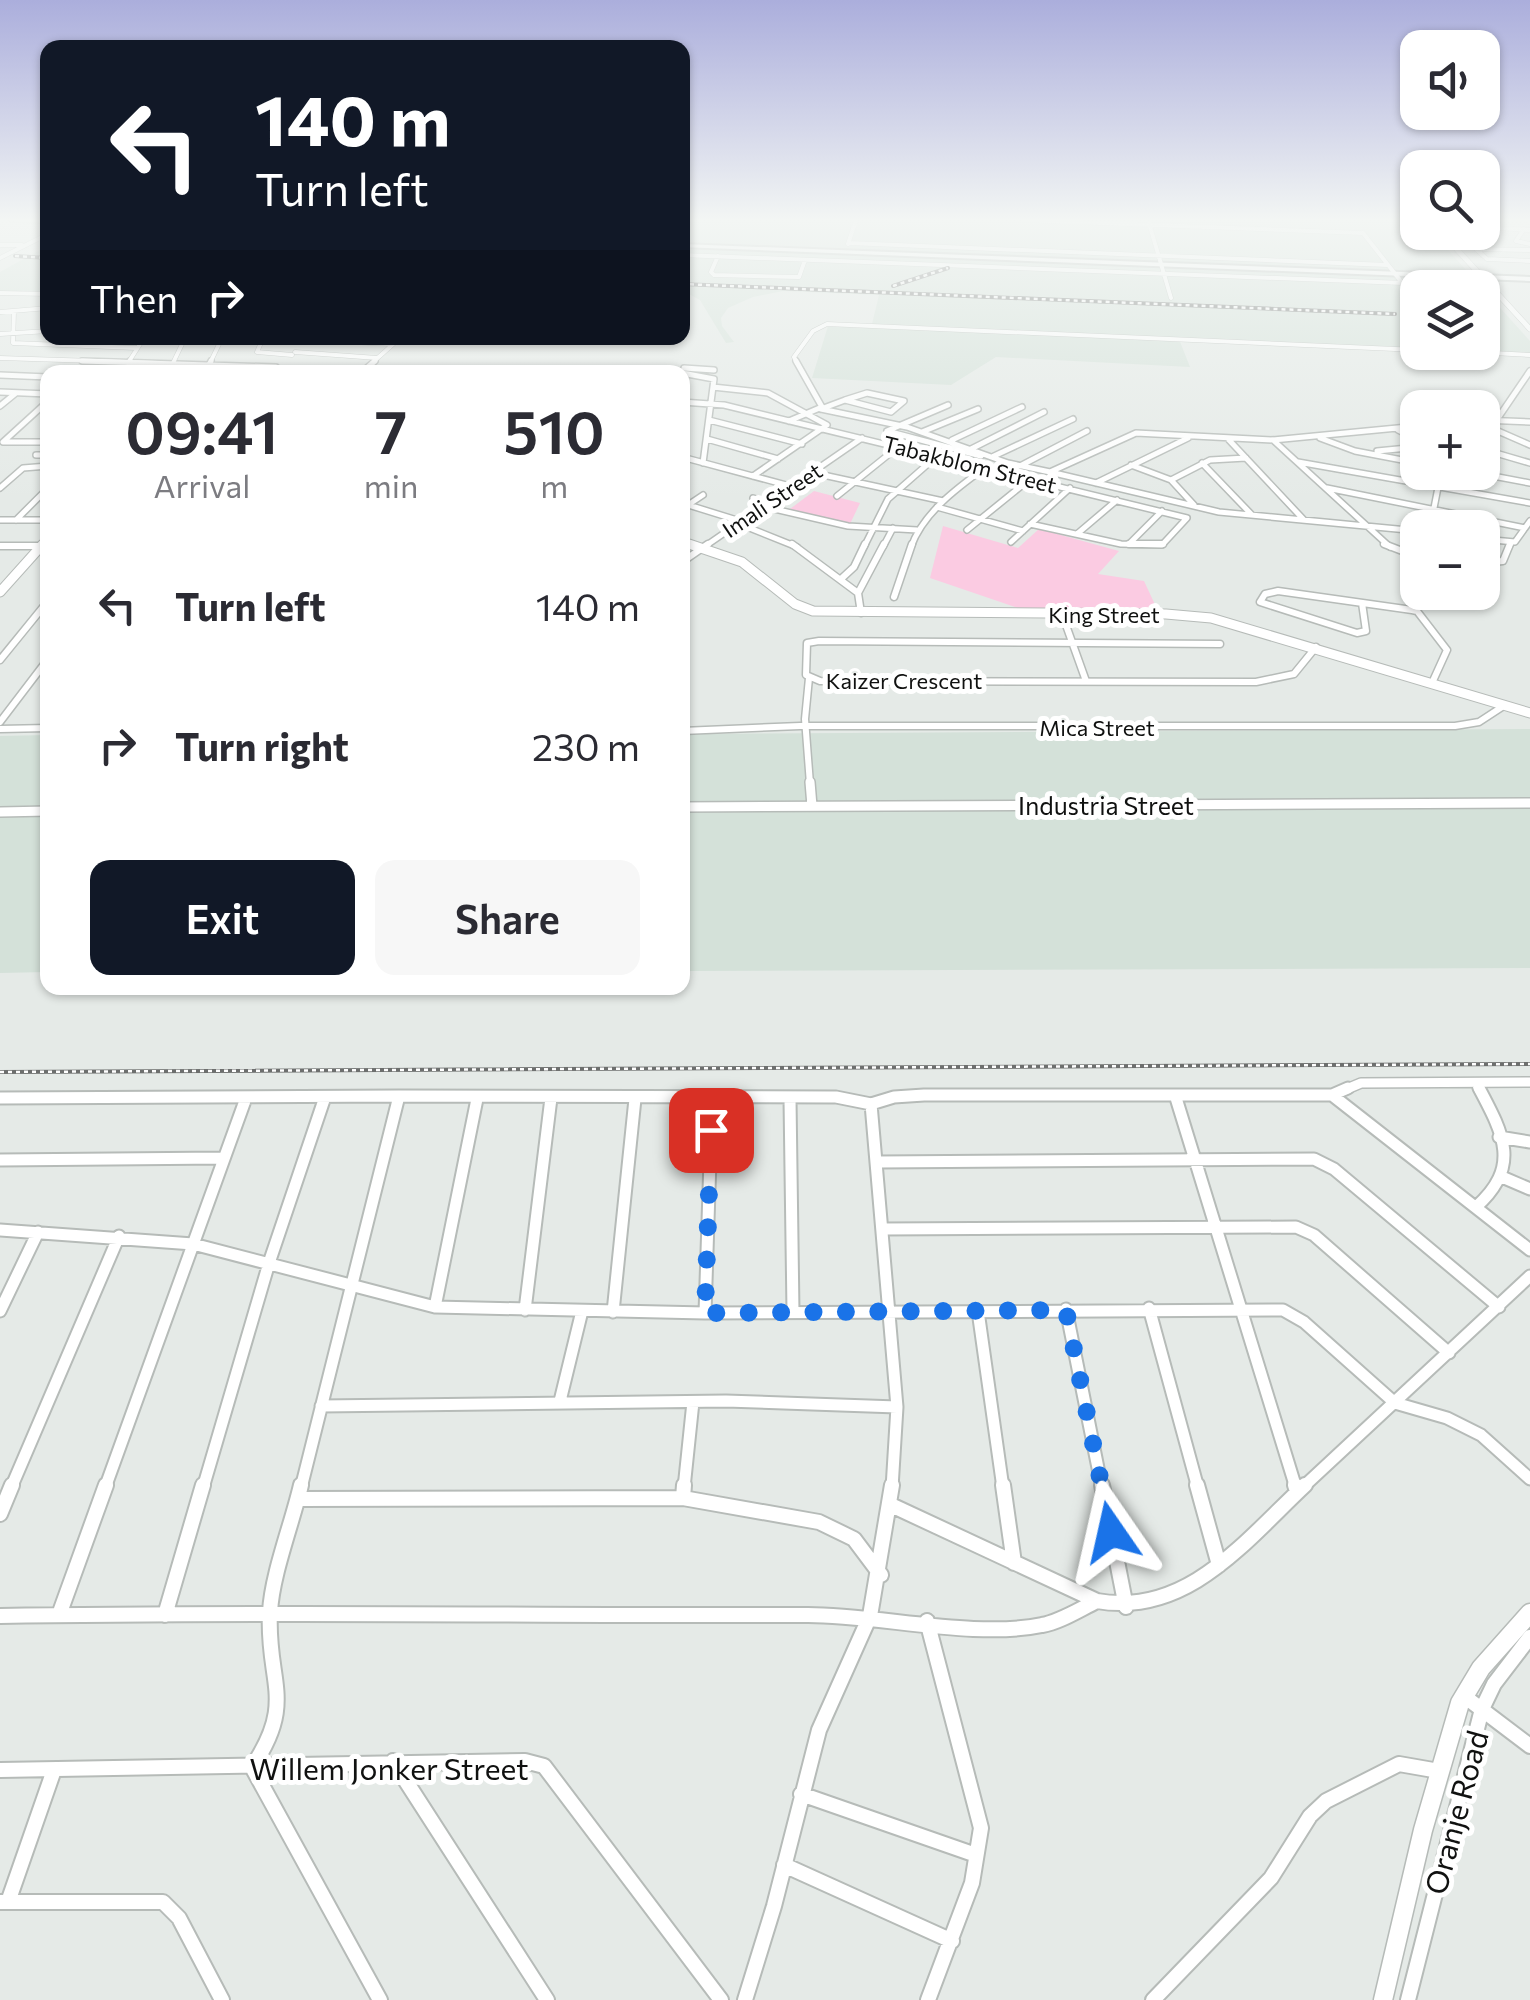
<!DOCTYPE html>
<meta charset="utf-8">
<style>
:root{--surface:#fff;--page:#f7f7f7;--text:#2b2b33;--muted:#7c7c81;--accent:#111827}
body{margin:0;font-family:Commissioner,sans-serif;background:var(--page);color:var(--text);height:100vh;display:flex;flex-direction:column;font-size:38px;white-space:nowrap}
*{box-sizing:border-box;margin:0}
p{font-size:32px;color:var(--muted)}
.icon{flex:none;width:55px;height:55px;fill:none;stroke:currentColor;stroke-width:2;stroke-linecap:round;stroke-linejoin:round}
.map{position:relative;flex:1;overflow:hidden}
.sheet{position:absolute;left:40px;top:365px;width:650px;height:630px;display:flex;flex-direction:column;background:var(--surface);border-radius:20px;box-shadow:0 2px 8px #0004}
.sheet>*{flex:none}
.top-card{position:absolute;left:40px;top:40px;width:650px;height:305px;border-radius:20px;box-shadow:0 2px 8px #0004;background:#111827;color:#fff;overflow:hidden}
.tools{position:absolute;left:1400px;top:30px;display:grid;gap:20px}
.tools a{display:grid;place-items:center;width:100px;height:100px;border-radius:20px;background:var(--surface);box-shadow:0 2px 8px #0004;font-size:50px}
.pin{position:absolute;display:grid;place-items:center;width:85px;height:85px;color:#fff;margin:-42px;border-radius:20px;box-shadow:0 5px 15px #0006}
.me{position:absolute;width:110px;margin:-55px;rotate:349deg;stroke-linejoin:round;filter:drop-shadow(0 0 8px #0008)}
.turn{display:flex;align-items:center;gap:35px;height:210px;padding:0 50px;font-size:45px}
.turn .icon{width:130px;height:130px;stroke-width:2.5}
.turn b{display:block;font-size:70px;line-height:85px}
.then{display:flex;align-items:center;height:95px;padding:0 50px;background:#0003;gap:20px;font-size:38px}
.eta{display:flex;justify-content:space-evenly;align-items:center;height:170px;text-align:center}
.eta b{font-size:60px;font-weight:600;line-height:70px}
.primary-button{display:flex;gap:20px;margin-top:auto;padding:20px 50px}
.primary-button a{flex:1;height:115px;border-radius:20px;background:var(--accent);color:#fff;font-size:40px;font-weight:600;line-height:115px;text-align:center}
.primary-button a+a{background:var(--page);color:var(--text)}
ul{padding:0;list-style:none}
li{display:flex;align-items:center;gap:30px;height:140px;padding:0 50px}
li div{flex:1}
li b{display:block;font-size:38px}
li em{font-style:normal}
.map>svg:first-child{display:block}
</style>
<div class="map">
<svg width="1530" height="2000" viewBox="0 0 1530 2000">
<rect width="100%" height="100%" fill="#e5eae7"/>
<path fill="#d4e1d9" d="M682,220H1417L1418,232L1433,233L1482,288H1418L1417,348L1179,339L1190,367L996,357L951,385L812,378L828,326H917L872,324L879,295L783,291L753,297L728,308L721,318L722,326L734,342L726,343L700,300L683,291Z
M47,246V292L0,291V272Z
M1482,288L1530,341V353L1482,351Z
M1530,729V968L683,971L682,734Z
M47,735V972L0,973V736Z"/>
<path fill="#fbcbe2" d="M814,491L860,503L850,524L790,509Z
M943,526L1018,548L1039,529L1119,551L1098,574L1144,581L1158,611H1027L930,578Z"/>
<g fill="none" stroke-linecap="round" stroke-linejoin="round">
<defs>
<path id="minor-far5" d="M1023,220L1363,233L1418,303
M1149,223L1171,298
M1482,227L1530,230
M1524,229L1516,241L1530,244
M1468,232L1466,240L1486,242L1499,228
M849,243L1388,265
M848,244L856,220
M0,245H22
M1530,250L1476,249L1487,259L1530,261
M682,255L1403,283
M718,256L711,272L714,275L799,277L805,260
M0,258L48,234
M0,293L48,294
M14,311L13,343L136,348
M0,312L48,308
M0,334L48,331
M263,338L257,352L292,355
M266,338L393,344
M295,352L377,358
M1474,352L1530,355
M0,358L158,363
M128,363L144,338
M173,363L185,338
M210,363L222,338
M372,363L400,338
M797,363L794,357L813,331L827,324L1418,350"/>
<path id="minor-far4" d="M82,361L276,367
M209,365L211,361
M684,368L714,370
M275,369L361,372
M123,372L130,361
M362,372L375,361
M638,372L659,369L679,372
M682,373L714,379L703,463
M0,375L48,377
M713,387L768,393L827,425L753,476
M0,392L48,394
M867,393L904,401L891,412L845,400Z
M48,401L3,442H48
M682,402L724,405L1187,518L1162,545L1121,544L1030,524
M948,405L887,431L981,456
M0,406L16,393
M821,409L907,427L1008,463L1050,472
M821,409L845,400
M1498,418L1530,371
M709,420L802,444
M1482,420L1530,422
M789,421L822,407L796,361
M1482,424L1530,445
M1418,426L1273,440L1136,433L1050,472L1219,512L1418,531
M1398,430L1418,440
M922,432L978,409
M1320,438L1355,451L1418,463
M707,439L778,459
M952,440L1022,407
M1229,440L1304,520
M1273,440L1390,547
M971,449L1044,412
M1482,449L1530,463
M1377,451L1418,447
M36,455H48
M994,456L1073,419
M682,457L790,486
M1298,462L1530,503
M1202,463L1252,515
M1131,465L1171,480L1194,505
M1020,466L1087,431
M1472,472L1530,483
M814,473L943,501
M1171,480L1210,460L1246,458
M1096,483L1188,438
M0,488L23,468L48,466
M1327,488L1525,528
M837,496L898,447
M753,498L767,502
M682,503L740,521
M688,505L703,495
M761,506L848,526L917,530
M937,507L1023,531
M1434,508L1441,472
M0,520H48
M16,520L48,488
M737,523L797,547
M967,530L1030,479
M1077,534L1117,500
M1482,539L1515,542L1530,521
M1011,542L1070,488
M1129,544L1162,511
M0,546H40
M704,547L862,438
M864,547L888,499L937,456
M883,547L893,528
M911,547C923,513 957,488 986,467
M1509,547L1511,542"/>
<path id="minor-far3" d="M792,544L858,593
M1129,544H1163
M1384,544L1418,557
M0,546H40
M682,562L708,544
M1482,563L1503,561L1510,544
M841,579L854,567L865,544
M894,597L912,544
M1362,603L1366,631L1357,633L1260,602L1265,594L1278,591L1412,610L1417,611L1447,650L1432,683
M861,613L858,593L884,544
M1062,614L1086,681
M1220,644L819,641L807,643L806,675L820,681L1256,682L1294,674L1316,647
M0,660L48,601
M809,678L805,719L810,784
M0,722L48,659
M0,729L48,728
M682,731L800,726H1455L1479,722L1505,705"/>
<path id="minor-far2" d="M810,782L812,806
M682,807L1530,803
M0,812L48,811
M1476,1083L1480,1091
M1342,1091L1361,1083L1530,1082"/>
<path id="minor-far1" d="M1332,1095L1348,1088
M399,1096L836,1097L871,1104L894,1097L924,1095H1332L1530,1250
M0,1098L399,1096L301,1488
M1176,1098L1296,1488
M790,1099L793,1312
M871,1104L897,1407L892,1488
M1499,1137L1530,1142
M0,1160L223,1158
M878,1162L1314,1159L1334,1169L1499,1307
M1502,1177L1530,1189
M1476,1207C1521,1167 1504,1135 1479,1088
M884,1229L1296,1227L1314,1235L1449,1353
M0,1230L193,1244L435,1307L705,1313L1283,1310L1304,1322L1395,1403L1447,1418L1481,1435L1530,1479
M435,1307L477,1099
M1149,1308L1198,1488
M1066,1309L1102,1488
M525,1310L551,1098
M0,1311L38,1232
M978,1311L1003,1488
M613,1312L635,1099
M705,1313L712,1099
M560,1401L582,1311
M321,1406L726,1401L897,1407
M11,1488L119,1236
M105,1488L246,1098
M203,1488L269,1263L325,1097
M684,1488L693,1402
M1302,1488L1530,1276"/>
<path id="minor" d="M301,1485C292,1524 272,1574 270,1612C266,1681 297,1701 252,1767L380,2000
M1003,1485L1014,1563
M1102,1485L1126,1607
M1197,1485L1219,1565
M1295,1485L1297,1491
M683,1498L819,1522L854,1539L881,1575
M298,1499L683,1498L684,1485
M891,1505L1097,1601C1187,1617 1245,1541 1305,1485
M0,1514L12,1485
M59,1615L106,1485
M165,1615L203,1485
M0,1616C270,1611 539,1616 808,1615C878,1615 977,1639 1042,1625C1060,1622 1080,1609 1097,1601
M927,1621L981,1828L972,1883L928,2000
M1464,1696L1530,1746
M393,1761L547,2000
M0,1770L525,1761L544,1766L721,2000
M801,1794L976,1855
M784,1865L952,1941
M0,1902H163L179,1918L222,2000
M8,1902L54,1770
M745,2000L774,1906L819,1730L870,1616L892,1485
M1153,2000L1271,1878L1310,1816L1326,1801L1399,1764L1439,1771
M1408,2000L1482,1709L1494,1684L1530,1637"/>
<path id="tertiary-far3" d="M1441,232L1530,329"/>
<path id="tertiary-far2" d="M682,542L696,547
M41,547L48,539"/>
<path id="tertiary-far1" d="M689,544L742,562L795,604L813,611L1166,614L1211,618L1530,713
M0,592L43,544"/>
<path id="tertiary" d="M1383,2000L1423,1830L1460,1703L1481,1668L1530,1613"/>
<path id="secondary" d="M9,220H48V222L11,221Z
M682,244L1530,277V281L682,247Z"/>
</defs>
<use href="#minor-far5" stroke="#b6bbb8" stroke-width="5"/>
<use href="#minor-far4" stroke="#b6bbb8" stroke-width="8"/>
<use href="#minor-far3" stroke="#b6bbb8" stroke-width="9"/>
<use href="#minor-far2" stroke="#b6bbb8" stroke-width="12"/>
<use href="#minor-far1" stroke="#b6bbb8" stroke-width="15"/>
<use href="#minor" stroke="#b6bbb8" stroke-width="18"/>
<use href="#tertiary-far3" stroke="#b6bbb8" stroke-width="6"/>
<use href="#tertiary-far2" stroke="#b6bbb8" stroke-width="9"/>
<use href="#tertiary-far1" stroke="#b6bbb8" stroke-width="11"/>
<use href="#tertiary" stroke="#b6bbb8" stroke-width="21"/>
<use href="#secondary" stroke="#b6bbb8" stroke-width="4"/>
<use href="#minor-far5" stroke="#fff" stroke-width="4"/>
<use href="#minor-far4" stroke="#fff" stroke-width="5"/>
<use href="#minor-far3" stroke="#fff" stroke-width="6"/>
<use href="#minor-far2" stroke="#fff" stroke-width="9"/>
<use href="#minor-far1" stroke="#fff" stroke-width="11"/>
<use href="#minor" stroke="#fff" stroke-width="14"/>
<use href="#tertiary-far3" stroke="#fff" stroke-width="5"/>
<use href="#tertiary-far2" stroke="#fff" stroke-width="6"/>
<use href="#tertiary-far1" stroke="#fff" stroke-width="9"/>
<use href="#tertiary" stroke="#fff" stroke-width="18"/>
<use href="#secondary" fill="#fff" fill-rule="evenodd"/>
<defs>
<path id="rail" d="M15,256L48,258
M682,284L1395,314
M893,286L948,268
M0,1072L1530,1064"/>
</defs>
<use href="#rail" stroke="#6d6f6e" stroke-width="4"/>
<use href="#rail" stroke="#fff" stroke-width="2.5" stroke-dasharray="4" stroke-linecap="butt"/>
</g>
<linearGradient id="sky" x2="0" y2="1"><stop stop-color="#abaedc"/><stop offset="0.44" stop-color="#f3f6f4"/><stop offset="1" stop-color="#f3f6f4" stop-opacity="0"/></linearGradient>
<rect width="1530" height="500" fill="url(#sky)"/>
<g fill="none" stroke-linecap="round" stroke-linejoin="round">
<path stroke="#1a73e8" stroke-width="18" stroke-dasharray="0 32.4" d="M711,1130L705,1313L1066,1310L1111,1532"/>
</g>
<g text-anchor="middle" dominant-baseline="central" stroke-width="10" stroke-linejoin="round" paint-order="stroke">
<g font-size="22" fill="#101110" stroke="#fff">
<text transform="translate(970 464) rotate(14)">Tabakblom Street</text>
<text transform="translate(772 500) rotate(-34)">Imali Street</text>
<text x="1104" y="614">King Street</text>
<text x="904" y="680">Kaizer Crescent</text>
<text x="1097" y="727">Mica Street</text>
</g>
<g font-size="25" fill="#101110" stroke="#fff">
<text x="1106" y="805">Industria Street</text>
</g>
<g font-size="30" fill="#101110" stroke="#fff">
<text x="389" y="1767">Willem Jonker Street</text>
<text transform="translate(1455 1812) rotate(-75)">Oranje Road</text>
</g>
</g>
</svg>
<div class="tools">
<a><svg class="icon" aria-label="sound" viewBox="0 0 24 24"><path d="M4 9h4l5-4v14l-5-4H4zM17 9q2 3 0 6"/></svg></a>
<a><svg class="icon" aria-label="search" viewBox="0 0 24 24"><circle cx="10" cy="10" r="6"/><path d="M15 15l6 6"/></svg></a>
<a><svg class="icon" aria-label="layers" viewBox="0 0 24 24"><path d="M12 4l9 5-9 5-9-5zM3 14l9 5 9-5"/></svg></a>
<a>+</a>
<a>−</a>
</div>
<div class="pin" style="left:711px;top:1130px;background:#d93025"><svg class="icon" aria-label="arrive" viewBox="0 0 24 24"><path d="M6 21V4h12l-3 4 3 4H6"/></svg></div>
<svg class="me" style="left:1111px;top:1532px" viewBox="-20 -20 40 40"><path d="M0-17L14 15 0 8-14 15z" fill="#1a73e8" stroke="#fff" stroke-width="4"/></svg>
<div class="top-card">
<div class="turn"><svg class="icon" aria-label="left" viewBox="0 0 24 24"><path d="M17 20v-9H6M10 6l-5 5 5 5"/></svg><div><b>140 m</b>Turn left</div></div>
<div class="then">Then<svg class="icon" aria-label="right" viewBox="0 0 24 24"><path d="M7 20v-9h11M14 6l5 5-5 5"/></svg></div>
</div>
<section class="sheet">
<div class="eta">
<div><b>09:41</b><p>Arrival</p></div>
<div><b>7</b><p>min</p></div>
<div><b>510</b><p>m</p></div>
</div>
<ul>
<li><svg class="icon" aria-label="left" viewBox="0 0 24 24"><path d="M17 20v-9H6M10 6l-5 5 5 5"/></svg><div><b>Turn left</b></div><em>140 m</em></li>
<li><svg class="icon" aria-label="right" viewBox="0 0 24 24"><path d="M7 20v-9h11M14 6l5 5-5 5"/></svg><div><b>Turn right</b></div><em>230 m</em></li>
</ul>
<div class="primary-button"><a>Exit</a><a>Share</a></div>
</section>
</div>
